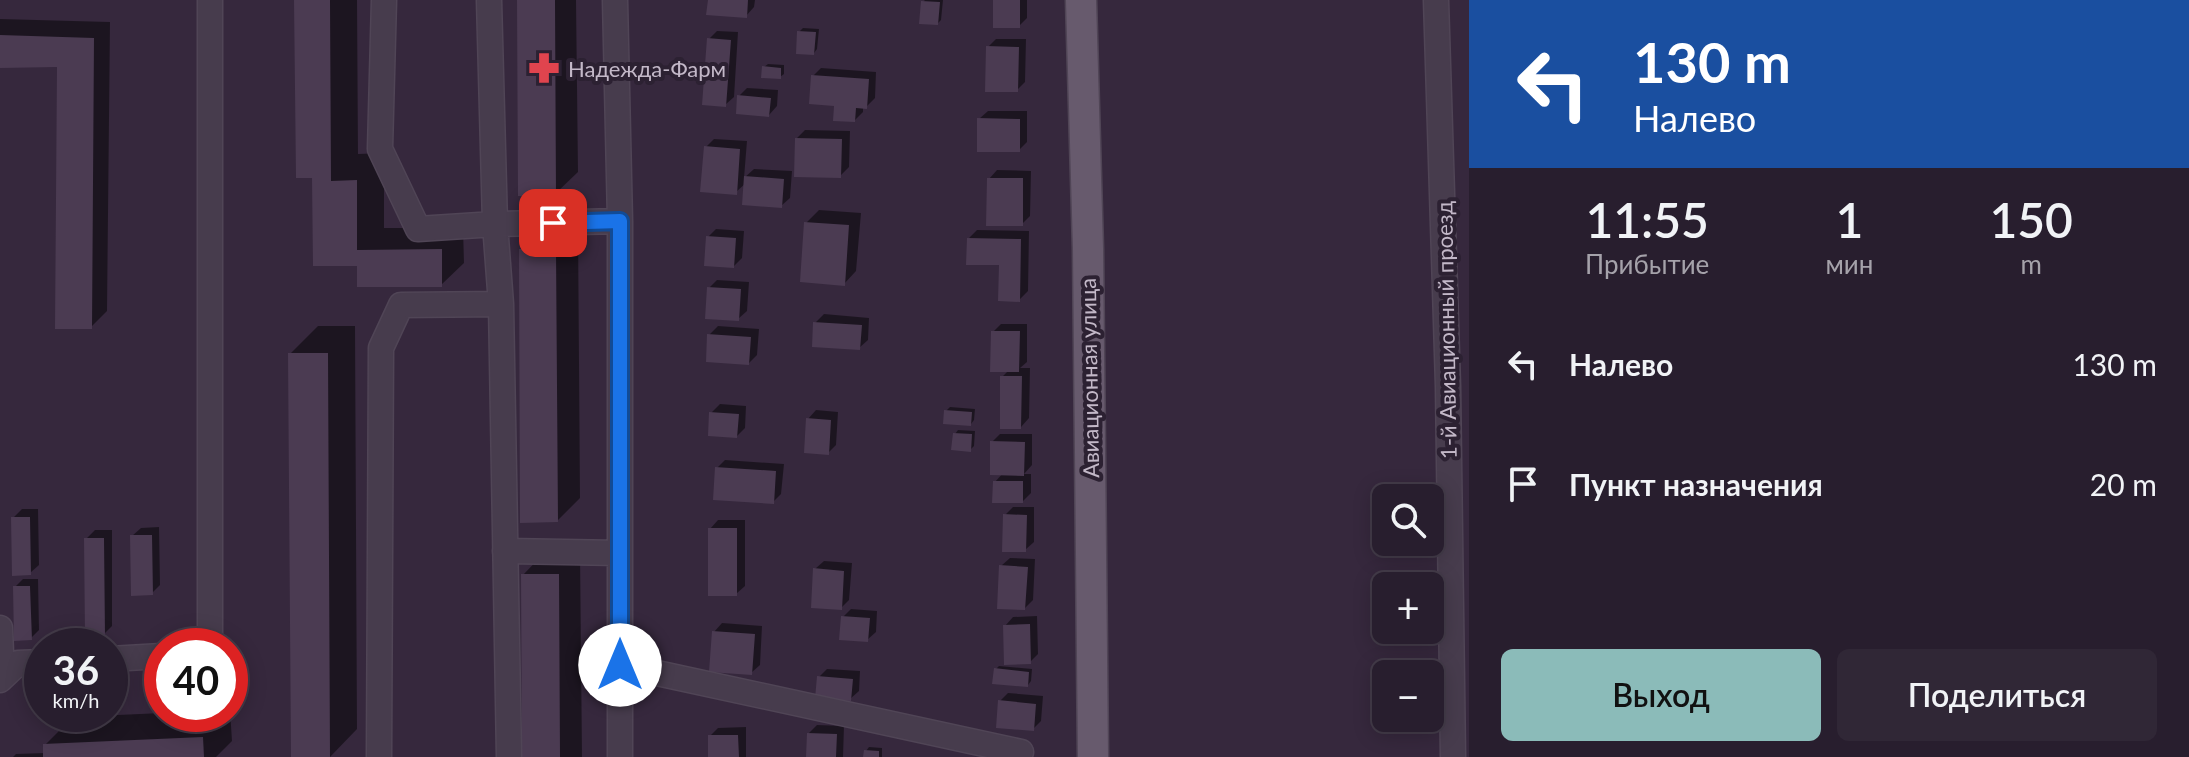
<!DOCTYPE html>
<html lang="ru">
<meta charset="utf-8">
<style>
:root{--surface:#281e2e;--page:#302736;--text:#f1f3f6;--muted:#a5a2aa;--line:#443c4a;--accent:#8bbbb9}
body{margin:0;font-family:Lato,sans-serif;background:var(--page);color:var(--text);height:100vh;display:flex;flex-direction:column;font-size:30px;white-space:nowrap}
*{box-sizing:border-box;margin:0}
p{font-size:26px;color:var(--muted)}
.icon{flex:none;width:44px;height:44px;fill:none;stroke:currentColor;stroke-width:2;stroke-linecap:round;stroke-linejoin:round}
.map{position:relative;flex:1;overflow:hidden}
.details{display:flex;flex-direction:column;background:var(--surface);width:720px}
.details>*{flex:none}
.hud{background:#1a4fa0;color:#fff;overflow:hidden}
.fabs{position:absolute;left:1372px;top:484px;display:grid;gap:16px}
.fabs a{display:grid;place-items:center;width:72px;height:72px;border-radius:12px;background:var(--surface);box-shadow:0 4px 20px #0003,0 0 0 2px var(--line);font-size:40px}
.speed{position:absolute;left:24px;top:628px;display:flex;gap:16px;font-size:40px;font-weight:700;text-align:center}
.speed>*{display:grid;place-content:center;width:104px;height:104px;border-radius:50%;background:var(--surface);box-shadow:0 4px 20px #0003,0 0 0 2px var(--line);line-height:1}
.speed small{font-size:20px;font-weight:400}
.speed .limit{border:12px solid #d22;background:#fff;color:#111}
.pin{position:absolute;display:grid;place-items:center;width:68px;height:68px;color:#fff;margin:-34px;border-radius:16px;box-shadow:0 4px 12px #0006}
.me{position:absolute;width:88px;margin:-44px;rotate:0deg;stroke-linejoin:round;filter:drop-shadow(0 0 6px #0008)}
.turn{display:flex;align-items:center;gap:28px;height:168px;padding:0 32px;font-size:36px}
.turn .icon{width:104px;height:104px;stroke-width:2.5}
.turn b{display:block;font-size:56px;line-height:68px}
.eta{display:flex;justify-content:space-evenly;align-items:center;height:136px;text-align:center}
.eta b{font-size:48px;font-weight:600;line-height:56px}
.primary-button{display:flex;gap:16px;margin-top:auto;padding:16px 32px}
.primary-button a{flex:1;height:92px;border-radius:12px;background:var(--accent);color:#111;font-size:32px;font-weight:600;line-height:92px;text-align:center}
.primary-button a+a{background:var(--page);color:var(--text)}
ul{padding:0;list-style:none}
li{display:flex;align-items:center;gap:24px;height:120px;padding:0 32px}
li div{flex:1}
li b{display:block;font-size:30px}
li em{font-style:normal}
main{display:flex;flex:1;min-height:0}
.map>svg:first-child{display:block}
</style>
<main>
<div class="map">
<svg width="1469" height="757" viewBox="0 0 1469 757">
<rect width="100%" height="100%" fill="#36283d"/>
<path fill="#0007" d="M296,0H357L358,154L384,153V228H463L464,263L441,285L359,261L314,176Z
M519,0H576L578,172L555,194Z
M710,0H755L754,7L746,16Z
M925,0H943L941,20L938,23L923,2Z
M995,0H1027V18L1019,26Z
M0,19L110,22L107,311L91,327L59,65L0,66Z
M803,28L819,29L817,49L814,53L799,32Z
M717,31L738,32L734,97L725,105L709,39Z
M996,39H1026L1025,82L1017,90L988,47Z
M768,64L784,65V74L780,77L764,67Z
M821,68L876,72L875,98L866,107H863V112L855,120L836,104L813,76Z
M747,88L778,90L777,106L769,115L739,96Z
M988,111H1027V142L1019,150L979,119Z
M805,130L850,131L849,167L840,176L796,139Z
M714,139L747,141L744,178L754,169L792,171L790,198L781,206L746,183L736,192L706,147Z
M997,170L1031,171L1030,216L1022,224L989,179Z
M819,210L861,213L856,271L844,284L806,223Z
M543,227H578L580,498L558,520L521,250Z
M716,229L744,231L742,258L734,266L708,237Z
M977,230L1029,231L1028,291L1019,300L1001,263L968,239Z
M717,280L749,282L747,311L738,319L709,288Z
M824,314L869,318L868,340L859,348L815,323Z
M1001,324H1027V362L1020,368H1030L1029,418L1021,427L1002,377L1009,370L993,332Z
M318,326H355L357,729L330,757H293L290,354Z
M718,326L759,329L757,355L749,363L709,335Z
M720,404L746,406L745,428L737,436L711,413Z
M950,407L975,409L974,420L971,424L946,411Z
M816,410L838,412L836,445L828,453L808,419Z
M958,430L975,431L974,446L970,450L955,434Z
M1000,434H1032V465L1024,474H1031V493L1023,501L995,482L1003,473L992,442Z
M725,460L784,464L781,494L773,502L717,468Z
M1013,507H1034V542L1025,550L1005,515Z
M22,509H38L39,565L30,573L13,518Z
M718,520H745V586L736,594L710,529Z
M159,527L160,585L152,593L132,536L141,528Z
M95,530H112V626L104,634L86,539Z
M545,552H580L582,757H524L523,575Z
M1010,558L1035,559L1033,600L1025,608L1001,566Z
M824,561L852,563L849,600L841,608L815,569Z
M23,579H38L39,630L31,638L15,587Z
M851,609L877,611L876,632L867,640L843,617Z
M1037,616L1038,654L1030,662L1005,626L1013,617Z
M722,623L762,626L760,665L751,673L714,632Z
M999,666L1032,669L1031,681L1028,685L996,669Z
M827,669L860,671L859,691L850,699L819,677Z
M1008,693L1043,696L1041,721L1033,729L1000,701Z
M230,710L232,741L216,757H13L16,754L45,753V745L73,717L162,713L230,714Z
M817,725L844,726L843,757H808L809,733Z
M746,727V757H710V736L718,728Z
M869,747L882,748V757H865L866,751Z"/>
<path fill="#4b3b52" d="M294,0H330L331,181L357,180V250L442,249V287H357V266H313L312,178H296Z
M517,0H555L556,196H518Z
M708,0H748L747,18L706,15Z
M993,0H1020V28H993Z
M921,1L940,2L938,25L919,24Z
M797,31L816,32L814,55L796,54Z
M0,35L94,38L92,329H55L57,67L0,68Z
M707,38L731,40L726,107L702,105Z
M986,46L1019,47L1018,92H985Z
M762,66L781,68V79L761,78Z
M811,75L869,79L867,109L856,108L855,122L833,121L834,106L809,104Z
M737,95L771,98L769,117L736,114Z
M977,118L1020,119V152H977Z
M795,138L842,139L841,178L794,177Z
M704,146L740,149L737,195L700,192Z
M744,176L784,179L782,208L742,205Z
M987,178H1023V226H986Z
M804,222L849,225L845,286L800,282Z
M706,236L736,238L734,268L704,266Z
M967,238L1021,239L1020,302L998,301L999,265H966Z
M519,249H556L558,522L520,523Z
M707,287L741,289L739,321L705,319Z
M813,322L862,325L860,350L812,347Z
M991,331H1020L1019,372H990Z
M707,334L751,337L749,365L706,362Z
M288,353H328L330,757H291Z
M1000,376H1022L1021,429H1000Z
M944,410L972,412L971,426L943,424Z
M709,412L739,414L737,438L708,436Z
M806,418L831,420L829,455L804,453Z
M953,433L972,434L971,452L951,450Z
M990,441L1025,442L1024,476L990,475Z
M715,467L776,471L774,504L713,500Z
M993,481H1023V503H992Z
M1003,514L1027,515L1026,552H1002Z
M11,517H30L31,575L12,576Z
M708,528H737V596H708Z
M130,535H152L153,595L131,596Z
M84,538H104L105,636L85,637Z
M999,565L1028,567L1025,610L997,609Z
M813,568L844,571L842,610L811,608Z
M521,574H559L560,757H522Z
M13,586H30L32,640L14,641Z
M841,616L870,618L868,642L839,640Z
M1030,624L1031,664L1004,665L1003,625Z
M712,631L755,634L752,675L709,672Z
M994,668L1029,672L1028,687L992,684Z
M817,676L853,679L851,701L815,699Z
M998,700L1036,704L1034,731L996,728Z
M807,733L837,734L836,757H806Z
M708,735H738L739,757H708Z
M203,737L204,757H43V744Z
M864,750L879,751V757H863Z"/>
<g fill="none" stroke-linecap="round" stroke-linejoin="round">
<defs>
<path id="minor" d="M384,0L380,149L418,229L495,224L620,221
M489,0L495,224L501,304L509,757
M615,0L620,221V757
M1436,0L1448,386L1453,757
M505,551L620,553
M0,628L2,678
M210,646V0
M110,659L162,656
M620,665L1021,752
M0,680L18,663L42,662
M379,757L381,348L401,305L501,304"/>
<path id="major" d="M1081,0L1088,249L1093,757"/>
</defs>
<use href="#minor" stroke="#504556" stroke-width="27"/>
<use href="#major" stroke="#504556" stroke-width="33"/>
<use href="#minor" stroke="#473c4d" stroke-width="24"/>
<use href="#major" stroke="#675a6d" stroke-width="30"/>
</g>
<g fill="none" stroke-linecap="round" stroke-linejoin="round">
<defs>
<path id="route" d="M553,223L620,221V665"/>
</defs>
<use href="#route" stroke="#114b97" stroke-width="20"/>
<use href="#route" stroke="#1a73e8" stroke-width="14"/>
</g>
<defs>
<symbol id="pharmacy-bare" viewBox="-9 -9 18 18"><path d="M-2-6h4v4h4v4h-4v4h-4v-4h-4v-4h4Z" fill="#e0444e" stroke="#2c2132" stroke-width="2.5" paint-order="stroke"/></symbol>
</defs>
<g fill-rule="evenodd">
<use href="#pharmacy-bare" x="522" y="46" width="44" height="44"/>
</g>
<g text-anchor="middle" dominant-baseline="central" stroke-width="8" stroke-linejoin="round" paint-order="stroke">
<g font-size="22" fill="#c3b8c8" stroke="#2c2132" text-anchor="start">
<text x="568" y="68">Надежда-Фарм</text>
</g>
<g font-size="22" fill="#c3b8c8" stroke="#2c2132">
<text transform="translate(1446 330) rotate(-91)">1-й Авиационный проезд</text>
<text transform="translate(1089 378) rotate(-91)">Авиационная улица</text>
</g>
</g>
</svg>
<div class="fabs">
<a><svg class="icon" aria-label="search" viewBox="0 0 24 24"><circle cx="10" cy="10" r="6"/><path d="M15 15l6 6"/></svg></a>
<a>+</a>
<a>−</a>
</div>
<div class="speed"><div>36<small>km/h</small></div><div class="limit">40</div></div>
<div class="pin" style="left:553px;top:223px;background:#d93025"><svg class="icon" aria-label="arrive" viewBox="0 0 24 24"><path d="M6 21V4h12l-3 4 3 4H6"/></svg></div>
<svg class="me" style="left:620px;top:665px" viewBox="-20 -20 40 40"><circle r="19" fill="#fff"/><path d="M0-13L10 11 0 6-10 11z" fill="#1a73e8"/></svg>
</div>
<section class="details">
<div class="hud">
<div class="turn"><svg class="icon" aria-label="left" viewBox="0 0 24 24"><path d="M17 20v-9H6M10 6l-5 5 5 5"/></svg><div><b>130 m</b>Налево</div></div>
</div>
<div class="eta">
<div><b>11:55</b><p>Прибытие</p></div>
<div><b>1</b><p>мин</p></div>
<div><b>150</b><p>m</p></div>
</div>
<ul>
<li><svg class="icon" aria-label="left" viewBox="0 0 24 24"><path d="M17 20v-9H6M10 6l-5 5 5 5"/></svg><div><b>Налево</b></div><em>130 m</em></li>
<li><svg class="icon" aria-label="arrive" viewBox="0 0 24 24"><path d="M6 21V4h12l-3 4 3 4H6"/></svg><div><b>Пункт назначения</b></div><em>20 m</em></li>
</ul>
<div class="primary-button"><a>Выход</a><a>Поделиться</a></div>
</section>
</main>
